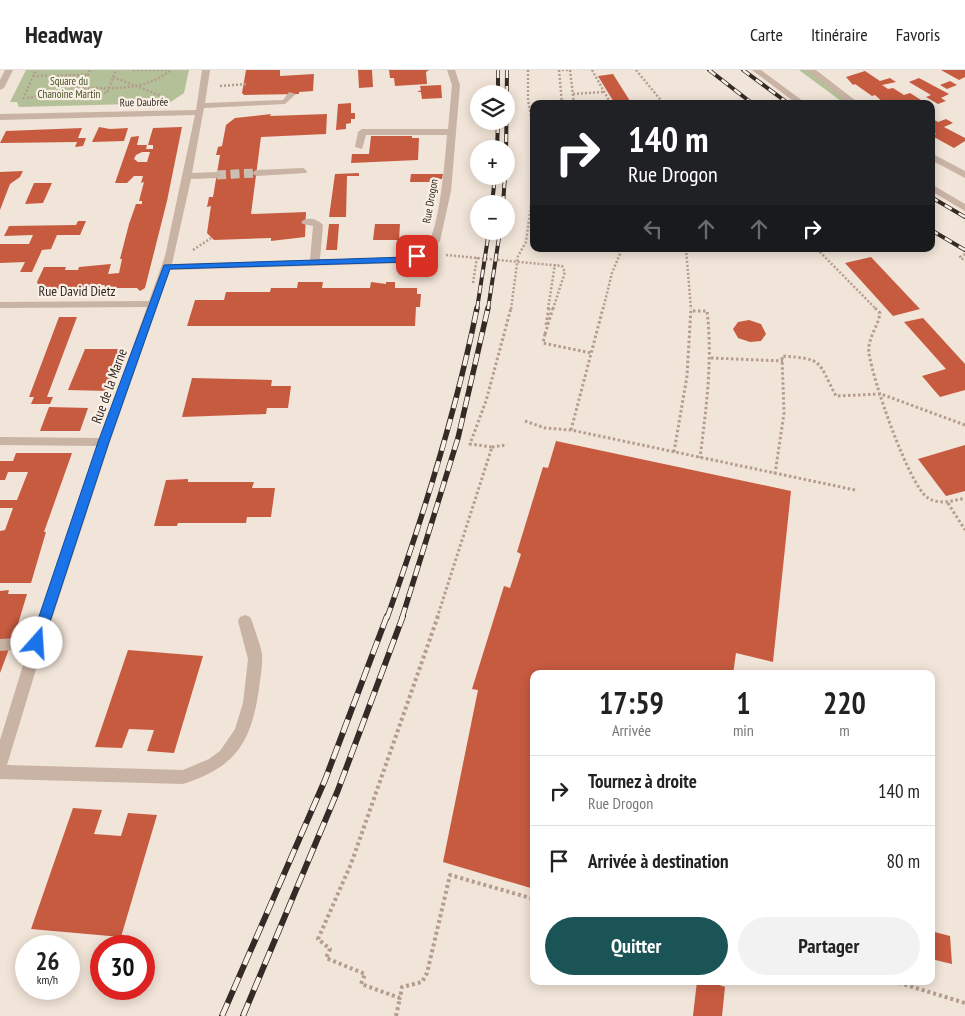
<!DOCTYPE html>
<html lang="fr">
<meta charset="utf-8">
<style>
:root{--surface:#fff;--page:#f2f2f2;--text:#222;--muted:#767676;--line:#e0e0e0;--accent:#1b5456}
body{margin:0;font-family:"PT Sans Narrow",sans-serif;background:var(--page);color:var(--text);height:100vh;display:flex;flex-direction:column;font-size:19px;white-space:nowrap}
*{box-sizing:border-box;margin:0}
p{font-size:16px;color:var(--muted)}
.icon{flex:none;width:28px;height:28px;fill:none;stroke:currentColor;stroke-width:2;stroke-linecap:round;stroke-linejoin:round}
.map{position:relative;flex:1;overflow:hidden}
.sheet{position:absolute;left:530px;top:600px;width:405px;height:315px;display:flex;flex-direction:column;background:var(--surface);border-radius:10px;box-shadow:0 2px 12px #0003}
.sheet>*{flex:none}
.guide{position:absolute;left:530px;top:30px;width:405px;height:152px;border-radius:10px;box-shadow:0 2px 12px #0003;background:#202124;color:#fff;overflow:hidden}
.fabs{position:absolute;left:470px;top:15px;display:grid;gap:10px}
.fabs a{display:grid;place-items:center;width:45px;height:45px;border-radius:50%;background:var(--surface);box-shadow:0 2px 12px #0003;font-size:25px}
.speed{position:absolute;left:15px;top:865px;display:flex;gap:10px;font-size:25px;font-weight:700;text-align:center}
.speed>*{display:grid;place-content:center;width:65px;height:65px;border-radius:50%;background:var(--surface);box-shadow:0 2px 12px #0003;line-height:1}
.speed small{font-size:12px;font-weight:400}
.speed .limit{border:8px solid #d22;background:#fff;color:#111}
.pin{position:absolute;display:grid;place-items:center;width:42px;height:42px;color:#fff;margin:-21px;border-radius:10px;box-shadow:0 2px 8px #0006}
.me{position:absolute;width:55px;margin:-28px;rotate:19deg;stroke-linejoin:round;filter:drop-shadow(0 0 4px #0008)}
.turn{display:flex;align-items:center;gap:18px;height:105px;padding:0 15px;font-size:22px}
.turn .icon{width:65px;height:65px;stroke-width:2.5}
.turn b{display:block;font-size:35px;line-height:42px}
.lanes{display:flex;align-items:center;height:48px;padding:0 15px;background:#0003;justify-content:center;gap:25px;direction:ltr}
.lanes .off{opacity:.35}
.eta{display:flex;justify-content:space-evenly;align-items:center;height:85px;text-align:center}
.eta b{font-size:30px;font-weight:800;line-height:35px}
.action{display:flex;gap:10px;margin-top:auto;padding:10px 15px}
.action a{flex:1;height:58px;border-radius:30px;background:var(--accent);color:#fff;font-size:20px;font-weight:800;line-height:58px;text-align:center}
.action a+a{background:var(--page);color:var(--text)}
ul{padding:0;list-style:none}
li{display:flex;align-items:center;gap:15px;height:70px;padding:0 15px;border-top:1px solid var(--line)}
li div{flex:1}
li b{display:block;font-size:19px}
li em{font-style:normal}
header{display:flex;align-items:center;gap:30px;box-sizing:border-box;height:70px;padding:0 25px;background:var(--surface);border-bottom:1px solid var(--line)}
header strong{font-size:24px}
nav{display:flex;gap:28px;margin-inline-start:auto;font-size:18px}
.map>svg:first-child{display:block}
</style>
<header>
<strong>Headway</strong>
<nav><a>Carte</a><a>Itinéraire</a><a>Favoris</a></nav>
</header>
<div class="map">
<svg width="965" height="946" viewBox="0 0 965 946">
<rect width="100%" height="100%" fill="#f1e4d8"/>
<path fill="#b4c098" d="M26,0H189L184,23L169,33L19,37L17,32H10Z
M799,0H811L856,34H845Z"/>
<path fill="#c75b40" fill-rule="evenodd" d="M246,0H280V6L314,4L313,21L299,22V24L244,25L242,23Z
M358,0H372L373,17L359,18Z
M389,0H429L426,2L427,14L395,16L394,8H390Z
M941,0H965V7L959,10Z
M865,1L880,11L890,8L896,12L882,15L888,19L893,18L904,25L910,23L921,30L912,34H885L875,25L872,26L855,14L853,15L846,7Z
M613,4L630,31L615,34L598,6Z
M919,8L949,24L941,28L946,31L938,34L926,27L931,25L909,12Z
M950,11L957,15L947,19L940,15Z
M441,15L442,28L422,29L421,22H417L421,20L420,16Z
M351,33V43H355V49H351V53L346,54V59L336,60L338,34Z
M271,44L270,46L327,44L326,64L261,67L251,144L306,142L305,167L271,171V168L214,170L207,163L211,136L207,137L209,127H213L220,85H216L218,77L222,76L226,55L235,48Z
M931,48L938,52L946,49L953,53L944,57L965,68V71L954,78L932,66L936,64L931,61Z
M99,57L110,59L128,58L124,71L92,72Z
M182,57L167,131L145,218L140,221L137,218H104L105,215H94L88,219H40L37,212L44,197H66L65,200H78L79,197L111,194L108,204L119,203L122,189H120L129,154L136,134H142V131H139L144,112L141,113L143,106H134L127,113H115L131,67L139,66L137,75H147L146,79H153V75H148L153,58ZM142,82H150L147,92H138L134,89L136,85Z
M82,58L78,68H86L83,76L75,77L77,72L0,73L6,61Z
M371,66H412V68H419L418,90L351,93L352,84H369Z
M23,101L20,107L10,114L0,140V102Z
M359,103V106H347L346,147H329L335,104Z
M411,104H443L442,109H434V112H410Z
M34,113H52L43,133L25,134Z
M78,151H86L80,165H57L51,179L42,180L32,202H20L25,192L0,193V174H29L33,165L4,166L9,156L76,155Z
M329,154H339L337,180H326Z
M375,154H400L399,170H373Z
M871,187L920,239L893,246L845,193Z
M298,212H323L322,218H370L371,212L386,214V212H395V218H417V224H421L420,237H416L415,256H187L195,230H224L226,222H270L271,218H297Z
M59,247H77L47,327H53L50,334H31L34,327H29Z
M923,248L965,294V320L940,327L922,306L946,299L904,252Z
M749,250L761,254L766,264L761,271L750,272L738,268L733,259L738,252Z
M85,279H123L108,321L68,320Z
M192,308L272,310L271,316H291L288,338H267L266,344L182,347Z
M49,337L88,338L80,361H40Z
M556,371L791,421L773,592L736,583L733,604H534V819L443,792L478,620L472,619L504,516L510,518L521,484L517,482L543,397L548,398Z
M965,375V421L946,426L918,389Z
M16,383H72L44,462H46L31,513H0V461L5,460L13,438H0V430H17L28,402H8L5,410H0V391H13Z
M188,409V412H254L252,418H275L271,447H247L246,453H178L177,456H154L166,410Z
M9,520L8,524H27L18,554L22,553L20,560H16L14,569L0,570V521Z
M0,579H9L0,603Z
M128,580L203,586L174,683L147,681L154,660L129,659L122,678L95,677Z
M73,738L102,740L94,764L121,766L128,743L157,745L121,867L31,859Z
M931,861L950,866L952,894L931,889Z
M697,911H708L725,917L722,946H693Z"/>
<g fill="none" stroke-linecap="round" stroke-linejoin="round">
<path stroke="#cbbfb4" stroke-width="9" stroke-dasharray="9 4.5" stroke-linecap="butt" d="M217,105L256,103"/>
<path stroke="#b59d8e" stroke-width="2.5" stroke-dasharray="2 2" stroke-linecap="butt" d="M90,0L83,18C115,18 145,21 171,0
M133,0H170
M528,0V30L534,62
M559,0L562,34
M562,0H570L574,34
M592,0L611,34
M636,0L664,34
M33,6L87,5
M113,7L164,27
M220,16L247,14
M573,24L604,22
M27,28L83,18V24L107,23L116,0
M23,29L36,0
M686,179L691,239
M817,179L876,239
M193,180L211,168
M965,184L960,187L965,191
M446,185L562,196L565,202L553,239
M473,213L477,187
M511,239L518,186L526,172L534,113
M548,239L555,194
M603,239L612,203L622,179"/>
<path stroke="#b59d8e" stroke-width="3" stroke-dasharray="2.5 2.5" stroke-linecap="butt" d="M875,238L880,243C878,257 867,269 869,283C872,308 909,416 928,428C939,435 953,431 965,428
M693,241H707C713,291 706,339 700,388
M546,255L549,238
M545,264L553,238
M545,264L543,273L591,283
M711,288L783,291
M525,351L545,358L571,360L855,420
M571,360L603,238
M492,377L507,375
M674,382L687,306L691,238
M775,404L784,343L782,286C824,289 817,290 836,326L881,324L965,355
M948,433L965,460
M437,548L492,377L470,374L486,331L511,238"/>
<path stroke="#b59d8e" stroke-width="4" stroke-dasharray="3 3" stroke-linecap="butt" d="M438,546L351,794L318,869L330,879L326,888L365,904L361,914L400,928L402,917L422,912L427,903L450,805L534,829
M893,911L965,933
M396,946L400,928"/>
<path fill="#c9b3a4" fill-rule="evenodd" d="M5,0H13L4,18L0,20V10Z
M202,0H210L205,33L283,30L289,22L296,24L285,34L204,38L192,103L217,102L221,105L217,108L191,109L172,194L310,190L313,156L303,154L301,152C307,146 318,149 323,155L320,189C343,189 406,192 423,180C440,167 445,87 447,65H366L362,79L355,77L358,62L362,59H448L452,15L447,0H455L460,15L451,121L440,171L429,184L407,193L170,200L110,372L44,573L7,695L183,700L209,689L220,681L235,659L243,633L248,589L238,551L240,547L245,545L250,547L252,551C255,562 260,573 262,584C263,596 260,608 259,619C251,673 236,697 183,714L0,709V670L28,579L0,581V569L32,567L97,376L0,375V367L100,368L147,237L0,238V232L149,231L165,186L195,45L0,50V44L196,40Z
M752,0H761L807,34H797Z
M807,0H816L860,34H850Z
M931,83L965,101V108L931,90Z
M303,98L307,101L306,103L256,106L252,103L256,100Z
M931,114L965,134V141L931,121Z"/>
<defs>
<path id="rail-far2" d="M498,0V24
M709,0L753,34
M743,0L789,34
M497,79L498,51
M506,88L507,0
M931,127L965,147
M492,134L495,106
M503,134L505,106
M931,160L965,180
M477,239L489,161
M488,239L500,161"/>
<path id="rail-far1" d="M387,548C423,447 456,343 477,238
M402,548L458,368L488,238"/>
<path id="rail" d="M222,946L325,710L387,546
M243,946L338,720L403,546"/>
</defs>
<use href="#rail-far2" stroke="#342a26" stroke-width="4"/>
<use href="#rail-far1" stroke="#342a26" stroke-width="5.5"/>
<use href="#rail" stroke="#342a26" stroke-width="6"/>
<use href="#rail-far2" stroke="#f9efe4" stroke-width="2.5" stroke-dasharray="8" stroke-linecap="butt"/>
<use href="#rail-far1" stroke="#f9efe4" stroke-width="4" stroke-dasharray="11" stroke-linecap="butt"/>
<use href="#rail" stroke="#f9efe4" stroke-width="4.5" stroke-dasharray="14" stroke-linecap="butt"/>
</g>
<path fill="#1a73e8" stroke="#114b97" d="M417,183L421,186L407,192L170,199L109,372L43,573L41,577H32L30,573L98,372L164,195L406,187Z"/>
<g text-anchor="middle" dominant-baseline="central" stroke-width="4.5" stroke-linejoin="round" paint-order="stroke">
<g font-size="11" fill="#455329" stroke="#f9efe4">
<text x="69" y="11">Square du<tspan x="69" dy="13">Chanoine Martin</tspan></text>
</g>
<g font-size="11" fill="#342a26" stroke="#f9efe4">
<text transform="translate(144 32) rotate(-1)">Rue Daubrée</text>
<text transform="translate(430 131) rotate(-80)">Rue Drogon</text>
</g>
<g font-size="14" fill="#342a26" stroke="#f9efe4">
<text x="77" y="221">Rue David Dietz</text>
<text transform="translate(109 316) rotate(-70)">Rue de la Marne</text>
</g>
</g>
</svg>
<div class="fabs">
<a><svg class="icon" aria-label="layers" viewBox="0 0 24 24"><path d="M12 4l9 5-9 5-9-5zM3 14l9 5 9-5"/></svg></a>
<a>+</a>
<a>−</a>
</div>
<div class="speed"><div>26<small>km/h</small></div><div class="limit">30</div></div>
<div class="pin" style="left:417px;top:186px;background:#d93025"><svg class="icon" aria-label="arrive" viewBox="0 0 24 24"><path d="M6 21V4h12l-3 4 3 4H6"/></svg></div>
<svg class="me" style="left:37px;top:573px" viewBox="-20 -20 40 40"><circle r="19" fill="#fff"/><path d="M0-13L10 11 0 6-10 11z" fill="#1a73e8"/></svg>
<div class="guide">
<div class="turn"><svg class="icon" aria-label="right" viewBox="0 0 24 24"><path d="M7 20v-9h11M14 6l5 5-5 5"/></svg><div><b>140 m</b>Rue Drogon</div></div>
<div class="lanes"><svg class="icon off" aria-label="left" viewBox="0 0 24 24"><path d="M17 20v-9H6M10 6l-5 5 5 5"/></svg><svg class="icon off" aria-label="ahead" viewBox="0 0 24 24"><path d="M12 20V5M6 11l6-6 6 6"/></svg><svg class="icon off" aria-label="ahead" viewBox="0 0 24 24"><path d="M12 20V5M6 11l6-6 6 6"/></svg><svg class="icon" aria-label="right" viewBox="0 0 24 24"><path d="M7 20v-9h11M14 6l5 5-5 5"/></svg></div>
</div>
<section class="sheet">
<div class="eta">
<div><b>17:59</b><p>Arrivée</p></div>
<div><b>1</b><p>min</p></div>
<div><b>220</b><p>m</p></div>
</div>
<ul>
<li><svg class="icon" aria-label="right" viewBox="0 0 24 24"><path d="M7 20v-9h11M14 6l5 5-5 5"/></svg><div><b>Tournez à droite</b><p>Rue Drogon</p></div><em>140 m</em></li>
<li><svg class="icon" aria-label="arrive" viewBox="0 0 24 24"><path d="M6 21V4h12l-3 4 3 4H6"/></svg><div><b>Arrivée à destination</b></div><em>80 m</em></li>
</ul>
<div class="action"><a>Quitter</a><a>Partager</a></div>
</section>
</div>
